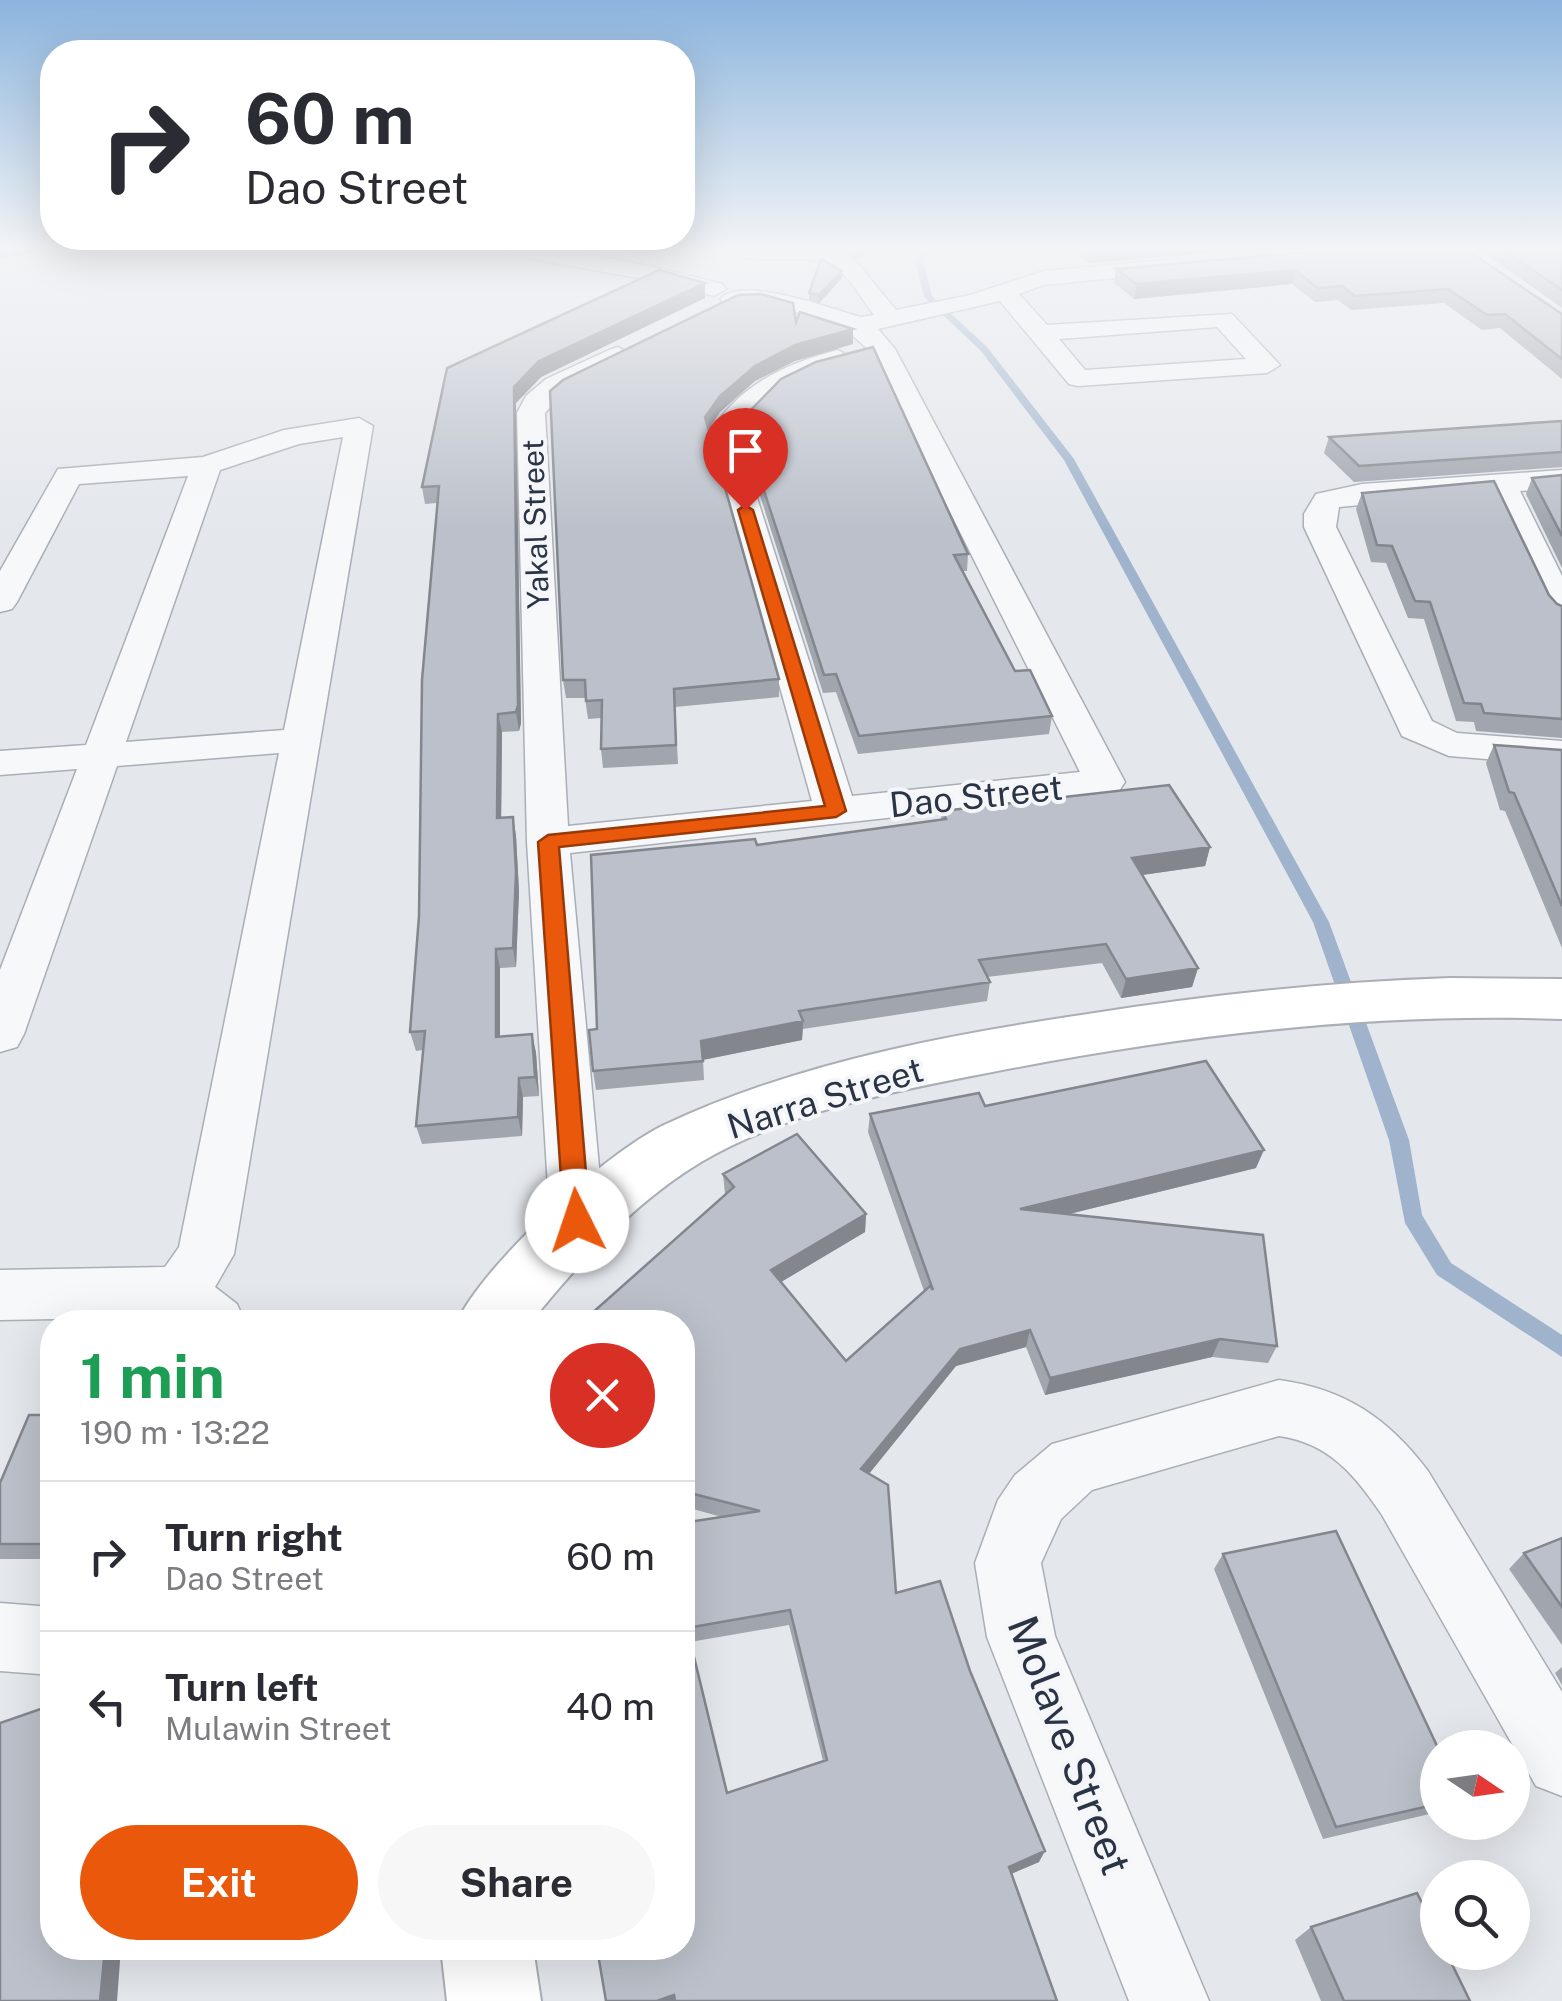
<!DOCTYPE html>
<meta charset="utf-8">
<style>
:root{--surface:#fff;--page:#f7f7f7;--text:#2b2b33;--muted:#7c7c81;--line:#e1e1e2;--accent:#ea580c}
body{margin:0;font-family:"Public Sans",sans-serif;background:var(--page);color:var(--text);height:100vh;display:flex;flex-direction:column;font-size:38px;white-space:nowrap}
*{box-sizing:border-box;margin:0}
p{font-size:32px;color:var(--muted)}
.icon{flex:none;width:55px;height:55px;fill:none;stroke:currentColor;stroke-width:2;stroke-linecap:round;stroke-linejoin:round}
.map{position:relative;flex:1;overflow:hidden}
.side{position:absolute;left:40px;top:1310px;width:655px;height:650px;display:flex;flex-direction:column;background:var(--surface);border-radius:40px;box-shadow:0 10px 40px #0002}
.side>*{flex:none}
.guide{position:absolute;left:40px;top:40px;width:655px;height:210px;border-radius:40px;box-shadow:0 10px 40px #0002;background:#fff;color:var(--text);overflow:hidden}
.needle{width:65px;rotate:103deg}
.controls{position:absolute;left:1420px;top:1730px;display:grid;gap:20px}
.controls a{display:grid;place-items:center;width:110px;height:110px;border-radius:50%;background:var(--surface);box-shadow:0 10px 40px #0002;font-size:50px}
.pin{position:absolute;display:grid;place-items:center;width:85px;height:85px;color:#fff;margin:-102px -42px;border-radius:50% 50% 50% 0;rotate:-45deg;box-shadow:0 0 10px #0007}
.pin .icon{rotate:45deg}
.me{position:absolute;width:110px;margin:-55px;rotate:356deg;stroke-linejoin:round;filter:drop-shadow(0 0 8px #0008)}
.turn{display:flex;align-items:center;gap:35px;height:210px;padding:0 40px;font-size:45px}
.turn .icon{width:130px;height:130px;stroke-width:2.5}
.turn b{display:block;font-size:70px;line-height:85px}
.round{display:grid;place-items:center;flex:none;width:105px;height:105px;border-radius:52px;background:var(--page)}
.overview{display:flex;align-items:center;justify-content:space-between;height:170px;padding:0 40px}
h1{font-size:60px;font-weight:700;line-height:75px;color:#1e9e55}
.primary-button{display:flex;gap:20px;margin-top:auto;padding:20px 40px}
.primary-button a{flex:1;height:115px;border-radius:60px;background:var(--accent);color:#fff;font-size:40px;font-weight:700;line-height:115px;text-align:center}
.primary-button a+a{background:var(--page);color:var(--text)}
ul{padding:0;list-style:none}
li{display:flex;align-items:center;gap:30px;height:150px;padding:0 40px;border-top:2px solid var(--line)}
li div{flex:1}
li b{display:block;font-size:38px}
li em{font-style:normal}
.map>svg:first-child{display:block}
</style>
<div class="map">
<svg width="1562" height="2001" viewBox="0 0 1562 2001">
<rect width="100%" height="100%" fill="#e4e7ec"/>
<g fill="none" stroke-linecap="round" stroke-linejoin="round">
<path fill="#9fb4cc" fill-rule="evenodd" d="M919,250H927L923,261L932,296L987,347L1074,459L1329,922L1409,1140L1422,1215L1451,1263L1562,1335V1357L1437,1275L1405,1223L1389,1140L1313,922L1064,460L981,351L924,297L915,261Z"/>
<defs>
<path id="street" d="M510,250C583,250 652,265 722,284L726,289L714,296L661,282L521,257Z
M726,250H831L853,258L896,310L970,295L1044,271L1180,259L1191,266L1188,271L1043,285L1019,294L1047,325L1232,314L1280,365L1267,373L1078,386L1069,384L1000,301L878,329L895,349L1125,782L1119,791L1105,794L570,853L604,1221L596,1237L577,1244L558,1237L550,1221L527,842L517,413L526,396L546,379L609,350L618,347L631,355L565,390L545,413L568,826L812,801L709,435C737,386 784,364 838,350L851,358L847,364C804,378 760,393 737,435L852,796L1080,772L870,352C846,323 802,312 765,306C749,303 732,311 720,299C743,275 831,309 861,317L874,315C863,301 849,275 833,266C804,251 745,268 726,250ZM1217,327L1246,359L1085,370L1059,339Z
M359,418L373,426L234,1254L215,1287L237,1304L245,1322H175L168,1317L0,1320V1270L165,1267L179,1247L279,753L117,766L24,1034L17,1047L0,1052V970L77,769L0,775V751L86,745L188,476L79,484L17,602L12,609L0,612V571L58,469L203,457L284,430ZM343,437L284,730L126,742L220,470L299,444Z
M1562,470V488L1520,491L1562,576V621L1550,618L1545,611L1490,493L1339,507L1336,527L1432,721L1457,733L1562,741V765L1449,756L1402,736L1304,527V514L1316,494L1362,484Z
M1279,1380C1345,1389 1388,1418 1428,1471L1562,1692V1796L1536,1786L1382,1515C1355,1475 1329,1443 1279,1436L1092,1490L1061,1519L1041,1563L1055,1636L1209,2001H1129L987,1637L975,1563L998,1500L1015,1475L1052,1444Z
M0,1603L52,1607V1675L0,1671Z"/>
<path id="secondary" d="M1450,978L1562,979V1019C1368,1012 1173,1036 982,1074C889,1092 784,1113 701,1162C636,1201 578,1263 531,1322H457C485,1263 604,1154 664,1125C796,1063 945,1035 1088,1014C1208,995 1329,982 1450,978Z
M441,1948H533L541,2001H447Z"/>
</defs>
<use href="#street" stroke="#a9aeb7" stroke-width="3"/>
<use href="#secondary" stroke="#a9aeb7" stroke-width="4"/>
<use href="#street" fill="#f7f8fa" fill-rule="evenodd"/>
<use href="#secondary" fill="#fff" fill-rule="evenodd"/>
</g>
<path fill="#a1a5ae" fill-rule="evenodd" d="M837,250H868L859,259Z
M979,250H1241L1089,263L1074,251L979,252Z
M1333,250L1562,314V379L1500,328L1482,330L1444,303L1351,310L1338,300L1315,302L1292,284L1134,299L1114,283L1116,269Z
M1480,250H1562V308Z
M842,271V278L819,303L809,300V293Z
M705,298L541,377L516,403L521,723L519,731L502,732L501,818L513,817L516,836L519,891L516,967L500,968V1037L532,1034L536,1053L539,1096L523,1097L522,1136L422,1144L416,1126L423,1050L416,1051L410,1032L419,916L437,503L425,504L422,487L447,368Z
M796,322L853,344L795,361L755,381L720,412L709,429L779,679V697L675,707L678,764L603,768L601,749V718L588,719L585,698H566L563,680L550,391Z
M741,420L968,554L967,571H963L1015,671L1052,716L1049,734L858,754L836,692L823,693L741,436Z
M1562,421V467L1354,482L1324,453L1329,437Z
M1562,475V568L1526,494L1532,478Z
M1362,493L1549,595L1557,604L1562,606V738L1476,731L1474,722L1456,721L1424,619L1408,618L1386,563L1371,562L1356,509Z
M1494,745L1562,750V948L1505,811L1500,810L1486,763Z
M942,811L1210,847L1205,866L1142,875L1198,968L1192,987L1121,998L1102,963L987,977L990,982L987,1001L803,1029L802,1040L703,1060L704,1080L596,1090L593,1071L597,1029L757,845L941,819Z
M985,1106L1256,1168L1069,1214L1277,1346L1268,1363L1212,1357L1045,1395L1026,1347L956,1366L869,1474L896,1593L970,1671L1039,1862L1011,1874L606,2001L682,1523L722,1517L682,1506V1322L725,1194L723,1174L866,1214L865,1232L781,1282L846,1361L924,1291L868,1132L870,1114ZM789,1625L823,1761L727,1793L690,1642Z
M52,1415V1559H0V1483Z
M1562,1538V1645L1509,1569L1524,1553Z
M1223,1554L1438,1748V1812L1323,1839L1214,1569Z
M1562,1667V1685L1555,1673Z
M1311,1927L1470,2001H1321L1295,1940Z"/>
<path fill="#83868d" d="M0,250H47L0,259Z
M859,250H868L859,259Z
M1091,250H1241L1089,263Z
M1295,270L1292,284L1134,299L1137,284Z
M842,271V278L819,303V295Z
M705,283V298L541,377L516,403L521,723L519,731L516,712L514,387L539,361Z
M853,329V344L795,361L755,381L720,412L706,433L705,417L720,396L755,366L795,345Z
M498,714L502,732L501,837L497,818Z
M513,817L516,836L519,891L516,967L513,948Z
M1210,847L1205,866L1128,877L1132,858Z
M496,949L500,968V1056L496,1037Z
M1198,968L1192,987L1121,998L1126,979Z
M803,1021L802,1040L702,1060L701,1041Z
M532,1034L536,1053L539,1096L535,1077Z
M519,1078L523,1097L522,1136L518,1117Z
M1264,1150L1256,1168L1016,1227L1020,1209Z
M866,1214L865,1232L771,1288V1270Z
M1030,1330L1026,1347L956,1366L859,1486L861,1469L960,1349Z
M1220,1339L1212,1357L1045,1395L1050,1378Z
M1045,1851L1039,1862L1004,1877L1009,1867Z
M105,1948H121L117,2001H100Z
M674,1995L676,2001H657Z"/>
<path fill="#bbc0ca" stroke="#83868d" stroke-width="2.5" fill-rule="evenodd" d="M1333,250H1467L1562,314V359L1505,314L1487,315L1448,289L1355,296L1342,286L1318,288L1295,270L1137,284L1116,269Z
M1504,250H1562V290Z
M821,259L842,271L819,295L809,293Z
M659,270L705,283L539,361L514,387L518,705L516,712L498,714L497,818L513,817L516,872L513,948L496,949V1037L532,1034L535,1077L519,1078L518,1117L416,1126L425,1031L410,1032L419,916L422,680L439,486L422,487L447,368Z
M761,294L793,303L796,322L800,312L853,329L795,345L755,366L720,396L705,417L779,679L674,689L676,745L601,749L602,700L586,701L585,680H563L550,391L563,380L738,295Z
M873,347L968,554L954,555L1015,671L1030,670L1052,716L859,736L836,674L824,675L741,420L781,379L816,362Z
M1562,421V452L1359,466L1329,437Z
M1562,475V536L1532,478Z
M1494,481L1549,595L1557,604L1562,606V719L1484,713L1481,704L1464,703L1430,602L1415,601L1392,546L1377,545L1362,493Z
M1494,745L1562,750V906L1514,793L1509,792Z
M1169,785L1210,847L1132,858L1198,968L1126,979L1106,944L979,960L990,982L799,1011L803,1021L701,1041L703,1061L593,1071L589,1030L597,1029L591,855L755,839L757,845L946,819L942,811Z
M1206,1061L1264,1150L1020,1209L1263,1235L1277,1346L1220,1339L1050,1378L1030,1330L960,1349L861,1469L888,1485L896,1593L940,1581L970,1671L1045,1851L1009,1867L1057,2001H675L674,1995L657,2001H606L597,1948H682V1523L760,1511L682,1491V1322H582L734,1187L723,1174L797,1134L866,1214L771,1270L846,1361L930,1286L933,1290L870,1114L979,1093L985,1106ZM790,1610L827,1760L727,1793L687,1628Z
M29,1415H52V1544H0V1483Z
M1336,1531L1438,1748V1804L1336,1827L1223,1554Z
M1562,1538V1607L1524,1553Z
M52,1705V1948H105L100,2001H0V1723Z
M1417,1893L1438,1935V1952H1446L1470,2001H1344L1311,1927Z"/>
<linearGradient id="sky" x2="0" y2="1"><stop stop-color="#8bb4dd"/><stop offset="0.47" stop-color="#f3f4f6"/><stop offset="1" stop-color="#f3f4f6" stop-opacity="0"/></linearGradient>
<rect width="1562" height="530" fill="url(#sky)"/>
<path fill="#ea580c" stroke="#983908" stroke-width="2.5" d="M745,505L753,510L846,811L836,817L559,847L590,1221L577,1232L564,1221L538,842L548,835L825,806L738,510Z"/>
<g text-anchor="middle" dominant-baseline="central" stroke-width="8" stroke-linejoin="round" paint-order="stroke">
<g font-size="30" fill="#2b3445" stroke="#f4f6f9">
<text transform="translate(535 524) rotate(-92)">Yakal Street</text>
</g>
<g font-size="35" fill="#2b3445" stroke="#f4f6f9">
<text transform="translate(976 796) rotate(-6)">Dao Street</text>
<text transform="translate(825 1098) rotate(-17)">Narra Street</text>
</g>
<g font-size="42" fill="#2b3445" stroke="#f4f6f9">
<text transform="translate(1070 1745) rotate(69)">Molave Street</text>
</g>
</g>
</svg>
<div class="controls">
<a><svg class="needle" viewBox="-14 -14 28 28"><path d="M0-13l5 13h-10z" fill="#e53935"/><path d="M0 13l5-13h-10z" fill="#7c7c81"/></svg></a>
<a><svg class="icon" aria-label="search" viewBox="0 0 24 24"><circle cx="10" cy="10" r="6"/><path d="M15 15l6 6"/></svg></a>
</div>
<div class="pin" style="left:745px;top:510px;background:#d93025"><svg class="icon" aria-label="arrive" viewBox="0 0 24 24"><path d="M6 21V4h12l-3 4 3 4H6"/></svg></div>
<svg class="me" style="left:577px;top:1221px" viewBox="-20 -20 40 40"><circle r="19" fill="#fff"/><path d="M0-13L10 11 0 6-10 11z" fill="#ea580c"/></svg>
<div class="guide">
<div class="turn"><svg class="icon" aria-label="right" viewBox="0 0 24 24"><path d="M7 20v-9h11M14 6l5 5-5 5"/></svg><div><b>60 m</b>Dao Street</div></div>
</div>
<section class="side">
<div class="overview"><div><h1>1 min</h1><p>190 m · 13:22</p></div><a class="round" style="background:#d93025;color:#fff"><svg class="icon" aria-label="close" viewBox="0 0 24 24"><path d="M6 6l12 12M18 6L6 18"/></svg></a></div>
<ul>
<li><svg class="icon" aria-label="right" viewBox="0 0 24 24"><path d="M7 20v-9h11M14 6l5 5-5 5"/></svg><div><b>Turn right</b><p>Dao Street</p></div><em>60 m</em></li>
<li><svg class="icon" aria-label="left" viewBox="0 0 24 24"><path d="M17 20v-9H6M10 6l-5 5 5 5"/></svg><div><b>Turn left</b><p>Mulawin Street</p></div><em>40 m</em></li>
</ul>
<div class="primary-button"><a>Exit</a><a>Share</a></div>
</section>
</div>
